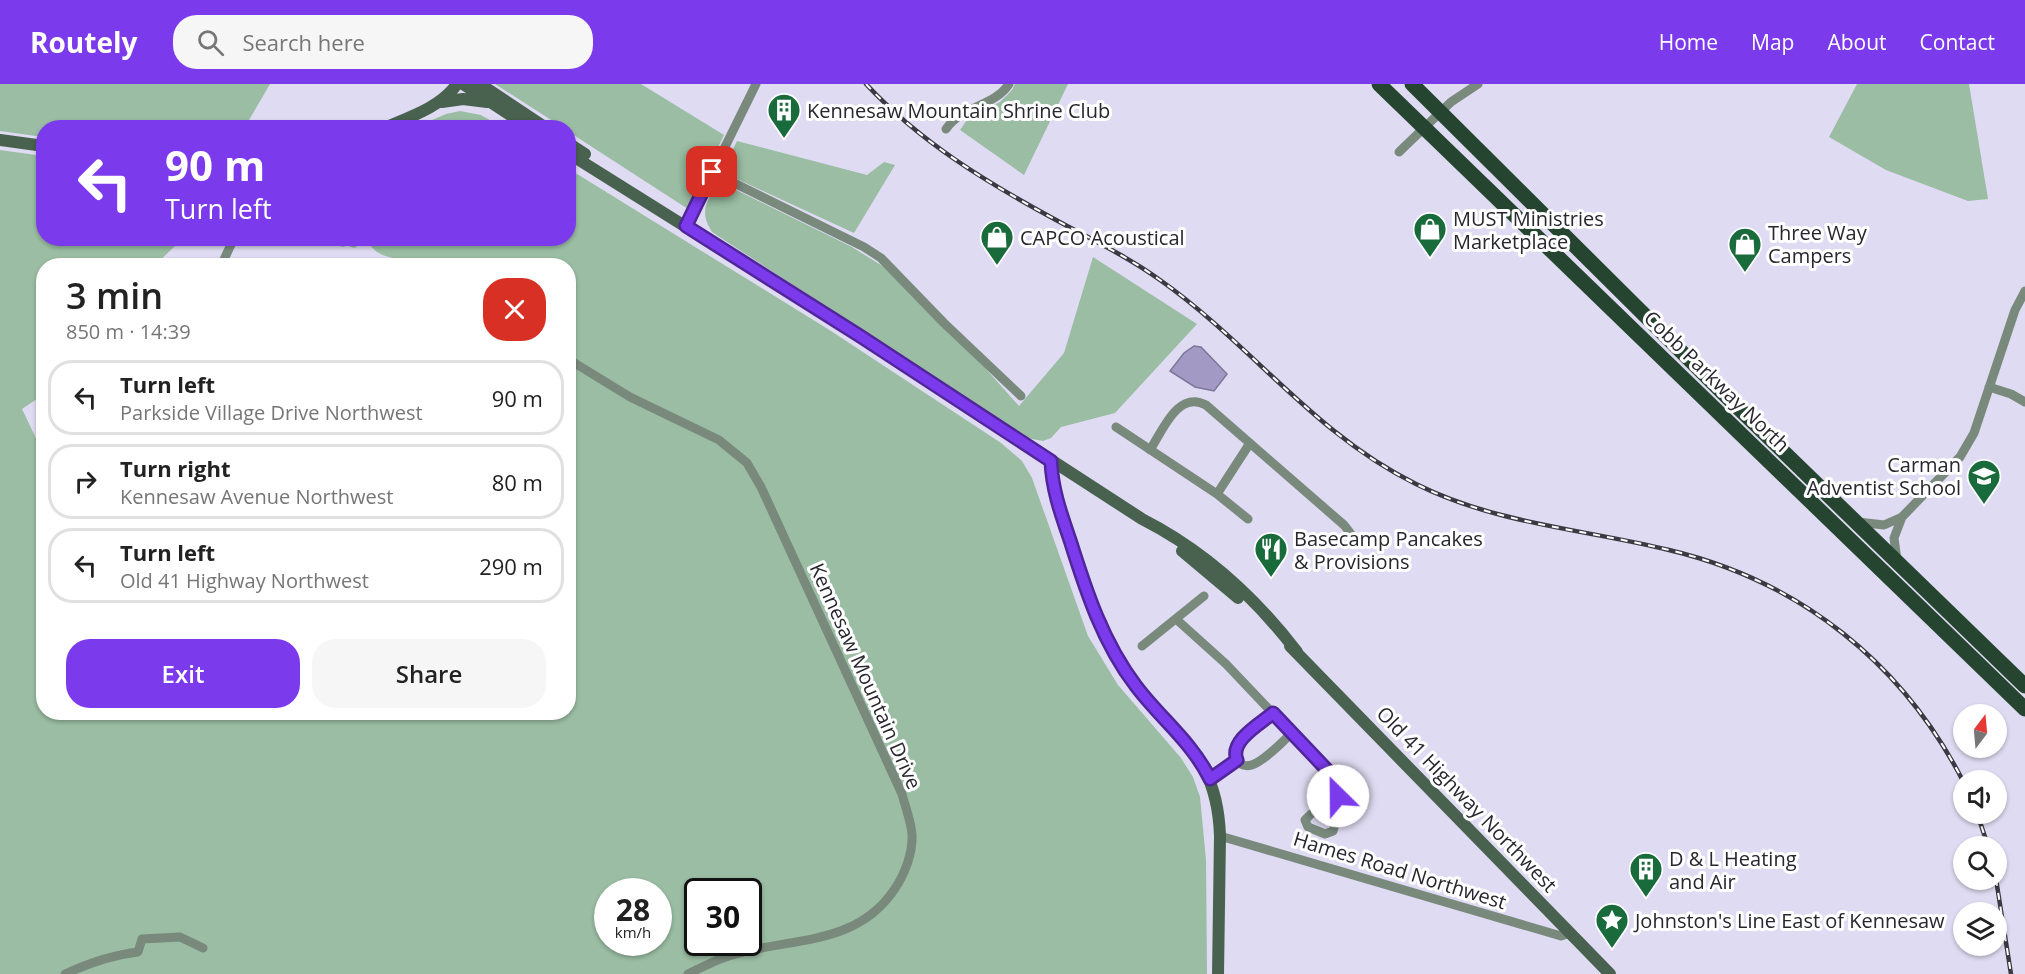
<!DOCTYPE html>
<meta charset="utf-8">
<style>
:root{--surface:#fff;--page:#f6f6f6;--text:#222;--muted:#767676;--line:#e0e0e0;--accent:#7c3aed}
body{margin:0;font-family:"Open Sans",sans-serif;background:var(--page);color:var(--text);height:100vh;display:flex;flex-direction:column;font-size:22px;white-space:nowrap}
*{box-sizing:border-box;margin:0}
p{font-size:20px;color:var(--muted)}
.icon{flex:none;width:33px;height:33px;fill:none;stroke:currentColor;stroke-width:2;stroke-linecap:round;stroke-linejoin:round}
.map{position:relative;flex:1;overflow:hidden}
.details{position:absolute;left:36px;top:174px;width:540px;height:462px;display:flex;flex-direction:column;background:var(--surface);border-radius:24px;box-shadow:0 2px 4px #0004}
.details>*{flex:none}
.top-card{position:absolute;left:36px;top:36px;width:540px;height:126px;border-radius:24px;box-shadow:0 2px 4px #0004;background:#7c3aed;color:#fff;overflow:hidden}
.needle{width:39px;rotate:16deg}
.controls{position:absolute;left:1953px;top:620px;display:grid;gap:12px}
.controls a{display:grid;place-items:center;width:54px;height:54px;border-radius:50%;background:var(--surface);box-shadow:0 2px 4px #0004;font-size:30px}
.speed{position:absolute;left:594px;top:794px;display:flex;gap:12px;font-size:30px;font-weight:700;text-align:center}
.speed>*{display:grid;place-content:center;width:78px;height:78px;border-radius:50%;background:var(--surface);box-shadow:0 2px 4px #0004;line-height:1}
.speed small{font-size:15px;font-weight:400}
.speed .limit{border:3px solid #111;border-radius:9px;background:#fff;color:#111}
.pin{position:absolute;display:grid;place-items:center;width:51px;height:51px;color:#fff;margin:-26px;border-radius:12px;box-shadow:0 3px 9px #0006}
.me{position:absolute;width:66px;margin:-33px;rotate:337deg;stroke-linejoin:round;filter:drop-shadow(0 0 4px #0008)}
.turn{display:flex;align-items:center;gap:21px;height:126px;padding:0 30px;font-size:27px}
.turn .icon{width:78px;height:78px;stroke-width:2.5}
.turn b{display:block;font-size:42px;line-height:51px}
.round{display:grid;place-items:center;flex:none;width:63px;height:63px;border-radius:24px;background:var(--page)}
.headline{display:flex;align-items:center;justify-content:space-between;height:102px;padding:0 30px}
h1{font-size:36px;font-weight:600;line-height:45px}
.action{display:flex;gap:12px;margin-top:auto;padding:12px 30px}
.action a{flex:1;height:69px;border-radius:24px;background:var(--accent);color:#fff;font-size:24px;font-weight:600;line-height:69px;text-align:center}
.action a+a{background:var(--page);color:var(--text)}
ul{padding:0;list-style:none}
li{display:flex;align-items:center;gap:18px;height:75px;margin:0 12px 9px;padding:0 18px;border:3px solid var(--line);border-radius:24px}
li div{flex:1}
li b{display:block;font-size:22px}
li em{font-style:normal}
header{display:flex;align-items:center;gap:36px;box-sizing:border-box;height:84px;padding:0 30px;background:var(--accent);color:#fff}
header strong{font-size:28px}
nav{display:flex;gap:33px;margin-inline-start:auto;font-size:21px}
.search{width:420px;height:54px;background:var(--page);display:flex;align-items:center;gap:15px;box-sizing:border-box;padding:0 21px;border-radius:24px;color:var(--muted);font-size:22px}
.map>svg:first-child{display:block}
</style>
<header>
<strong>Routely</strong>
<div class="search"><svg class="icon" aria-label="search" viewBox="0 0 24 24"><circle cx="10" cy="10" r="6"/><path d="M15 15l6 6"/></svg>Search here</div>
<nav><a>Home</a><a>Map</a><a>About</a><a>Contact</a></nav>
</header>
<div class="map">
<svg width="2025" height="890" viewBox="0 0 2025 890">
<rect width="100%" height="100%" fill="#dfdbf2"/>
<path fill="#9abda3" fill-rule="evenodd" d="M0,0H270L245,43L44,44L43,53L0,47Z
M495,0H641L724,51L688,125L569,48L568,44L562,43Z
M1015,0H1068L1024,91L960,46L969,33L1000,18L1012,6Z
M1857,0H1969L1988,115L1968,117L1886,86L1829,53Z
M460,27L481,31L502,43H416L446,30Z
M737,57L867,91L884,78L895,81L854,149L722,88Z
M0,66L43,72L44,154L190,155L175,162L155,181L44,182L43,311L22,325L43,369L44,628H568V182L406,181C391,169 380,177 367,157L354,164L346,161L344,163L339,162L335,155L568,154L569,85L831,247L1001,359L1022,377L1032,394L1088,552L1118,601L1181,674L1193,693L1200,713L1206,776L1207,890H0ZM608,807H658V858H608ZM698,807H748V858H698Z
M718,97L852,163L884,183L986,285L1019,322L1064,269L1093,173L1197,240L1115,329L1061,343L1051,354L1043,357L1027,354L712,148C698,125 708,119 718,97Z"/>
<path fill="#a29ac4" stroke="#7d7797" stroke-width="1.5" d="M1194,262L1201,263L1227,290L1214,307L1195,303L1170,287L1184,269Z"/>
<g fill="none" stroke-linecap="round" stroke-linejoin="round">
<path stroke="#798a7d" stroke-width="9" d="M946,45C963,21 994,23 1009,0
M1399,68L1451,18L1478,0
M712,88L864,163L881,174L944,239L1021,312
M686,142L756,0
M221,182L234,154
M568,275L630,313L719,356L747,379L761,403L902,710C905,722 911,737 912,750C913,769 905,790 894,806C858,859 799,854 743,868C724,872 706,881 688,890
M1989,303L2011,310L2025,318
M1116,343L1217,410L1248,435
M1150,366C1163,346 1178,306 1206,321L1344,441L1351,450
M1217,410L1250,359
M1858,438L1884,441L1902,433L1960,373L1974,349L2015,226L2025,207
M1897,476L1894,454L1902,433
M1176,535L1226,580L1336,696C1339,714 1339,730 1333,747L1325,750L1308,743L1305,736L1309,732L1338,706
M1142,562L1204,512
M1273,629L1239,659L1235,669C1243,703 1280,659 1292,649
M1210,695L1237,676
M1220,752L1561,852L1570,849
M65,890C89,879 112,871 138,868L142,855L180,853L203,864"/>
<path stroke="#49614f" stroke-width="12" d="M463,0L530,44
M480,0L546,44
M442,18L463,15L487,18
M384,44C410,33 441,23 457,0
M0,56L44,62
M568,59L585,70
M568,69L860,252L1142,435C1203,466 1255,513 1297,568
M1051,377C1052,405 1061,429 1070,456C1085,505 1101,552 1130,594C1172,657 1217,665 1220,752L1218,890
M1182,467L1238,514
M1290,562L1610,890"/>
<path stroke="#264530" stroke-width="15" d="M1379,0L2025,625
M1412,0L1726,312L2025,602"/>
<defs>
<path id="rail" d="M866,0C920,58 986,98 1056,136C1091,155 1128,173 1160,196C1251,260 1314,350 1416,400C1496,440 1583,445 1669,466C1800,497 1903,579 1964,699
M1977,729L1988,762
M1996,795L2011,890"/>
</defs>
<use href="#rail" stroke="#3b3942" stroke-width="4.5"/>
<use href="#rail" stroke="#fff" stroke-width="2" stroke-dasharray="7" stroke-linecap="butt"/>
</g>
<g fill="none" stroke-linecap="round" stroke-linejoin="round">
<defs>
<path id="route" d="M712,88L686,142L860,252L1051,377C1052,405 1061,430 1070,456C1086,507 1103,559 1136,602C1160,634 1192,658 1210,695L1237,676C1229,657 1260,640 1273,629L1330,689L1336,696L1338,712"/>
</defs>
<use href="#route" stroke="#51269a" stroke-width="15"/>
<use href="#route" stroke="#7c3aed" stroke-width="10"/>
</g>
<defs>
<symbol id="building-pin" viewBox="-11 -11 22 30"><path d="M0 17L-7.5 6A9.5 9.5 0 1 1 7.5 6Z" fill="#196b3c" stroke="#fff"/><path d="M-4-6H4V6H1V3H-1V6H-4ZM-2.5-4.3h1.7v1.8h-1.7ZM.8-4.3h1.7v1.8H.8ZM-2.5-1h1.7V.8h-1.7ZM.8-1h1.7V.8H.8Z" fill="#fff"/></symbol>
<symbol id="shop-pin" viewBox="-11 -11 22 30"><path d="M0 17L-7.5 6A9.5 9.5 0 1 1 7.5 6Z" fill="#196b3c" stroke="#fff"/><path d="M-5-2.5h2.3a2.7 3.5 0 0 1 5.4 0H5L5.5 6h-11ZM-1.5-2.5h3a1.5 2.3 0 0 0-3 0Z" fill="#fff"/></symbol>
<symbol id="school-pin" viewBox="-11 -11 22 30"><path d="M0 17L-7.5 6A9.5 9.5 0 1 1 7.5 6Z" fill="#196b3c" stroke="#fff"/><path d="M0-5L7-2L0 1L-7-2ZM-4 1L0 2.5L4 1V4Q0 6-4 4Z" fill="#fff"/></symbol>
<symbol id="restaurant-pin" viewBox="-11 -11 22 30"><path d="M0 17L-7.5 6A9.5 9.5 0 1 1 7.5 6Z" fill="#196b3c" stroke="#fff"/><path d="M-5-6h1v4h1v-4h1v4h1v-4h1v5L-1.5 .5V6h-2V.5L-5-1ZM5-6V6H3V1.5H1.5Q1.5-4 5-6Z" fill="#fff"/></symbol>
<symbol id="sight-pin" viewBox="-11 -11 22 30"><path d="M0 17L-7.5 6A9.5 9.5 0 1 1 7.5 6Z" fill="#196b3c" stroke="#fff"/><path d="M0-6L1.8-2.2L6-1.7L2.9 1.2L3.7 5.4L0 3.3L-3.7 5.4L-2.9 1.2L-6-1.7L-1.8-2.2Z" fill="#fff"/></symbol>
</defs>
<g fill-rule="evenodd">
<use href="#building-pin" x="765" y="7" width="38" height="52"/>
<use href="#shop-pin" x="1411" y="126" width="38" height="52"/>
<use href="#shop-pin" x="978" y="134" width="38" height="52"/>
<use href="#shop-pin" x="1726" y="141" width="38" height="52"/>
<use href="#school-pin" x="1965" y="373" width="38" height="52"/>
<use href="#restaurant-pin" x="1252" y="446" width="38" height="52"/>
<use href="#building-pin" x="1627" y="766" width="38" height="52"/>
<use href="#sight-pin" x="1593" y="817" width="38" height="52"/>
</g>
<g text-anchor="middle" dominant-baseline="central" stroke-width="6" stroke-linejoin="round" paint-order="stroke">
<g font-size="20" fill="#28262e" stroke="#fff" text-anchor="start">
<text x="807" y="26">Kennesaw Mountain Shrine Club</text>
<text x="1453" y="134">MUST Ministries<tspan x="1453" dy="23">Marketplace</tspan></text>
<text x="1768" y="148">Three Way<tspan x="1768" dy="23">Campers</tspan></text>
<text x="1020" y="153">CAPCO Acoustical</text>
<text x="1961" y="380" text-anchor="end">Carman<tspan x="1961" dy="23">Adventist School</tspan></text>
<text x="1294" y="454">Basecamp Pancakes<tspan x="1294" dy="23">&amp; Provisions</tspan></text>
<text x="1669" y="774">D &amp; L Heating<tspan x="1669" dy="23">and Air</tspan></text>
<text x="1635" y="836">Johnston's Line East of Kennesaw</text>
</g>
<g font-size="20" fill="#28262e" stroke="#fff">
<text transform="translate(1717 297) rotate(44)">Cobb Parkway North</text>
<text transform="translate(866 592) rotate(66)">Kennesaw Mountain Drive</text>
<text transform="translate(1467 715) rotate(46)">Old 41 Highway Northwest</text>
<text transform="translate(1400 786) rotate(17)">Hames Road Northwest</text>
</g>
</g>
</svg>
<div class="controls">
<a><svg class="needle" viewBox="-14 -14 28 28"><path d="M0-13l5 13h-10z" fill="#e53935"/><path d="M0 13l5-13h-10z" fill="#767676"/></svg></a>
<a><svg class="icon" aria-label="sound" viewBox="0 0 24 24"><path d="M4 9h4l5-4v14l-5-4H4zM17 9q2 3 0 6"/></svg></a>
<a><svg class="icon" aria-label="search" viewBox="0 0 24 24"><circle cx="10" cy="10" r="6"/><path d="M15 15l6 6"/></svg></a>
<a><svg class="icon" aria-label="layers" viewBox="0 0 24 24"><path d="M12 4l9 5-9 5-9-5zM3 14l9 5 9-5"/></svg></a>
</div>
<div class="speed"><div>28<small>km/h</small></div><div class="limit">30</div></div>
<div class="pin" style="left:712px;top:88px;background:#d93025"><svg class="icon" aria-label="arrive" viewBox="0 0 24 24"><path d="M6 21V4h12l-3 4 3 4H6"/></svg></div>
<svg class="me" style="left:1338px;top:712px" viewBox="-20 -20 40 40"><circle r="19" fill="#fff"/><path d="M0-13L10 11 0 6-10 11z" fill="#7c3aed"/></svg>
<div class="top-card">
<div class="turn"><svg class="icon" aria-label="left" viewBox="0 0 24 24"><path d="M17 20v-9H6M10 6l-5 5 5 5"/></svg><div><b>90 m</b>Turn left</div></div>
</div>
<section class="details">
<div class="headline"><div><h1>3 min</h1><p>850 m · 14:39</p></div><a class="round" style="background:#d93025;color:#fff"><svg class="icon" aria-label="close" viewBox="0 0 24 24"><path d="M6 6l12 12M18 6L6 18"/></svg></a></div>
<ul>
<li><svg class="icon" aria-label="left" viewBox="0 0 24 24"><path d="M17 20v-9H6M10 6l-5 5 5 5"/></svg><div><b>Turn left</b><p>Parkside Village Drive Northwest</p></div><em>90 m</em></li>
<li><svg class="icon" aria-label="right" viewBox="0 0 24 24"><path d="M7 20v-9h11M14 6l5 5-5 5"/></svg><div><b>Turn right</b><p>Kennesaw Avenue Northwest</p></div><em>80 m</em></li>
<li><svg class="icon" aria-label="left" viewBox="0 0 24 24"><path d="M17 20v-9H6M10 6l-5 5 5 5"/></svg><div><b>Turn left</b><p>Old 41 Highway Northwest</p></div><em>290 m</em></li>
</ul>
<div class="action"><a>Exit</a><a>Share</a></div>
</section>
</div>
